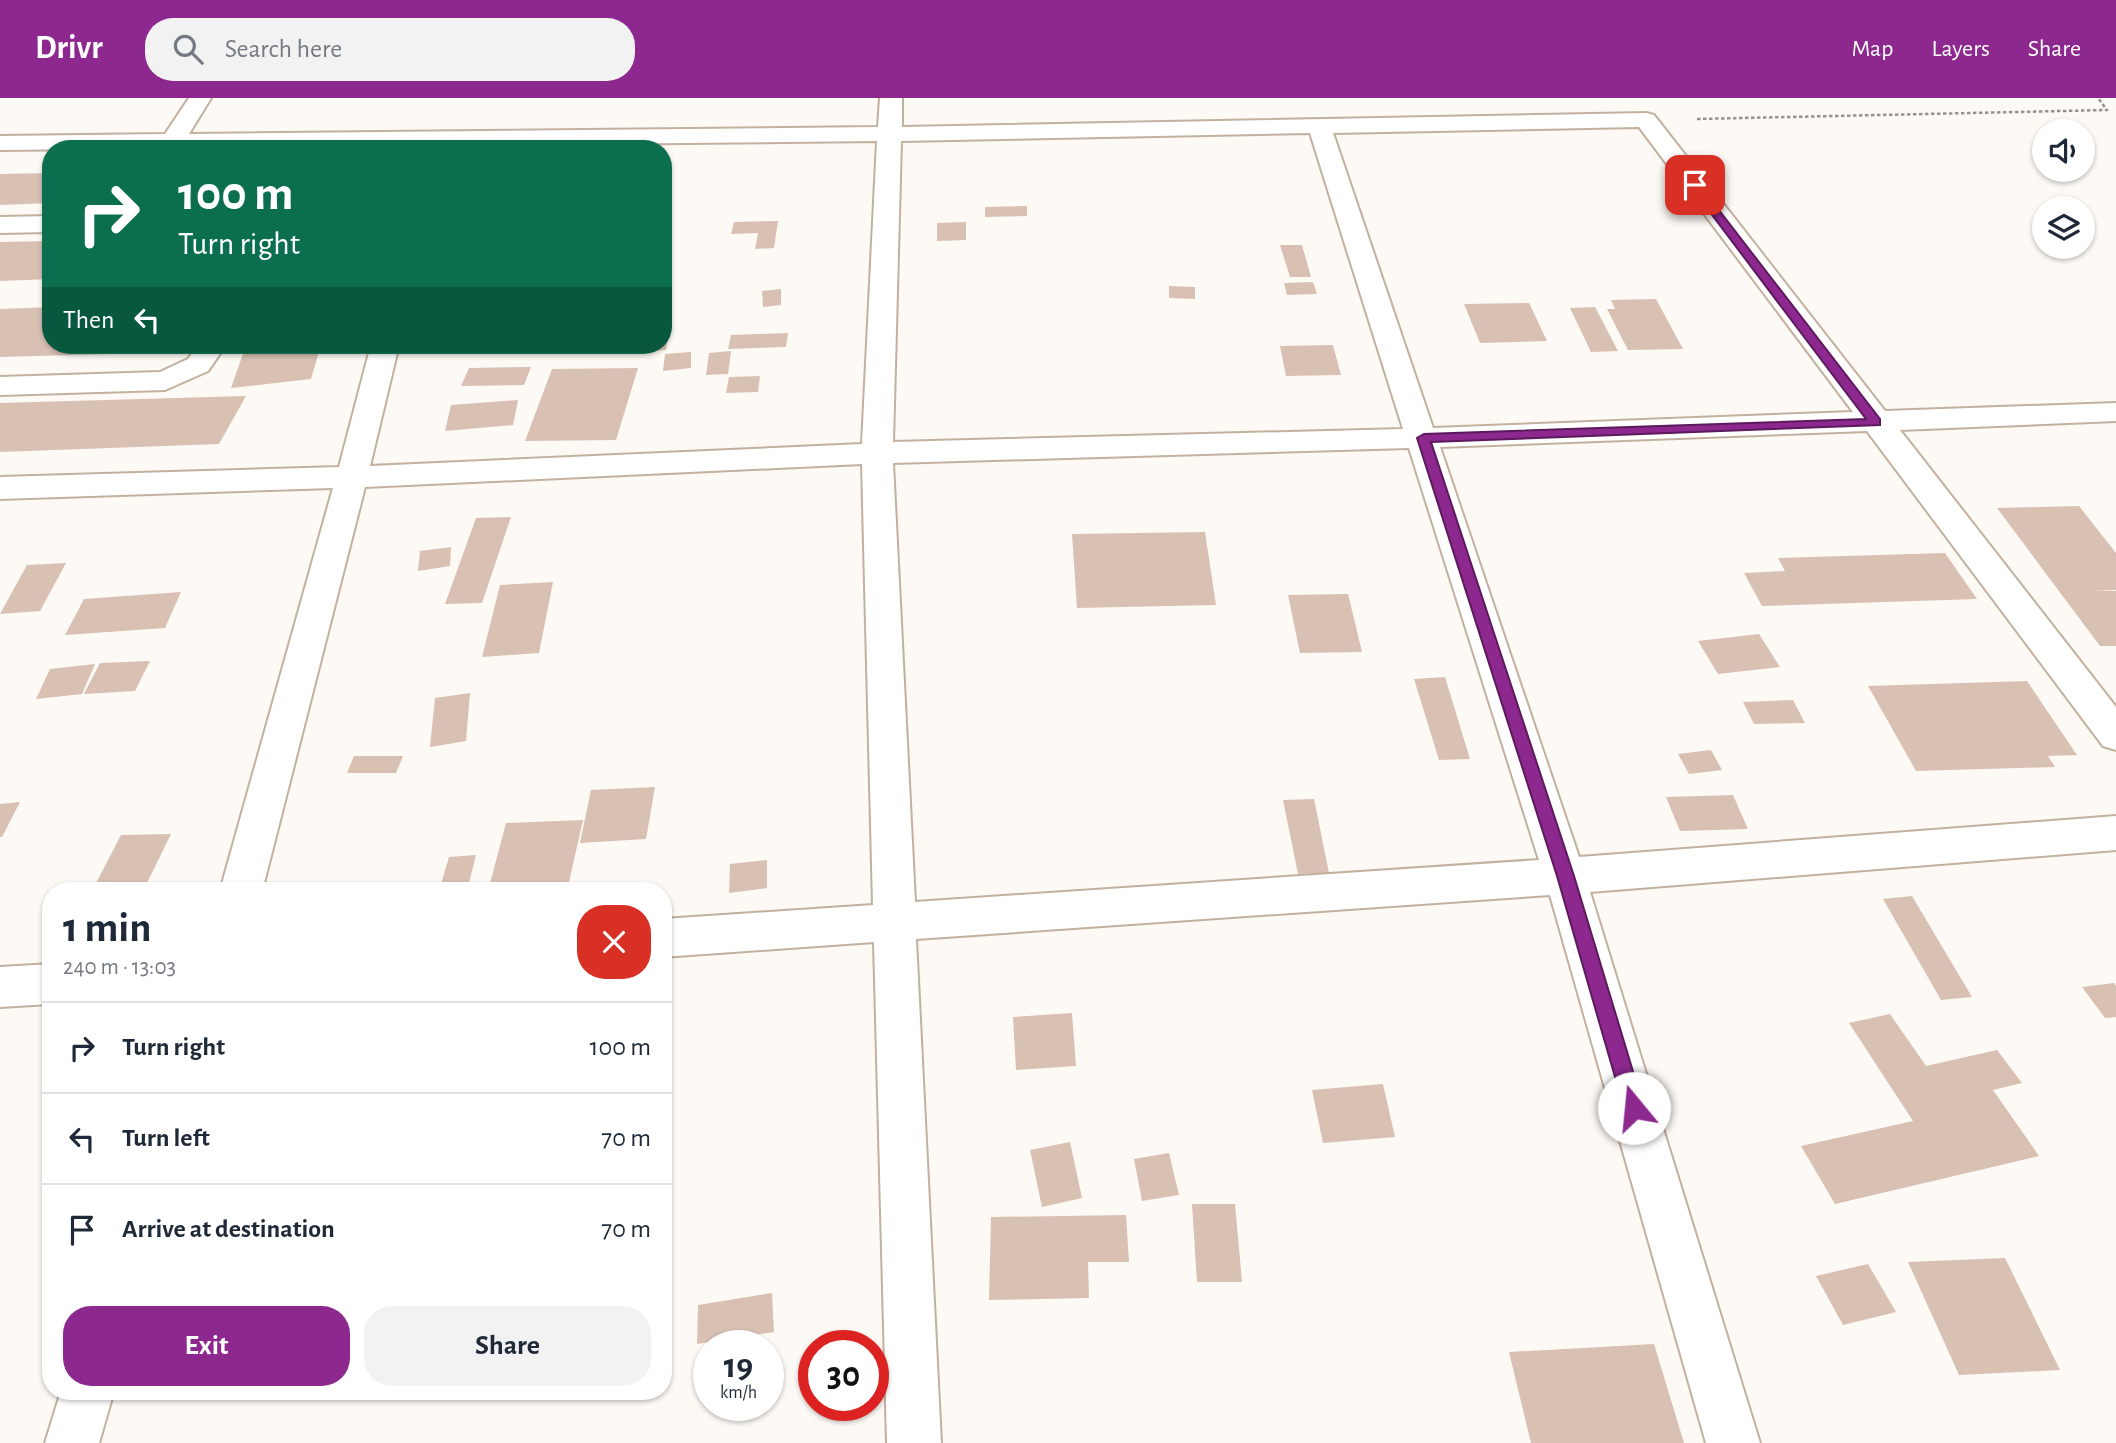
<!DOCTYPE html>
<meta charset="utf-8">
<style>
:root{--surface:#fff;--page:#f2f2f3;--text:#1f2937;--muted:#747a83;--line:#e0e1e3;--accent:#8d288f}
body{margin:0;font-family:"Alegreya Sans",sans-serif;background:var(--page);color:var(--text);height:100vh;display:flex;flex-direction:column;font-size:26px;white-space:nowrap}
*{box-sizing:border-box;margin:0}
p{font-size:23px;color:var(--muted)}
.icon{flex:none;width:38px;height:38px;fill:none;stroke:currentColor;stroke-width:2;stroke-linecap:round;stroke-linejoin:round}
.map{position:relative;flex:1;overflow:hidden}
.sheet{position:absolute;left:42px;top:784px;width:630px;height:518px;display:flex;flex-direction:column;background:var(--surface);border-radius:28px;box-shadow:0 2px 5px #0004}
.sheet>*{flex:none}
.guide{position:absolute;left:42px;top:42px;width:630px;height:214px;border-radius:28px;box-shadow:0 2px 5px #0004;background:#0b6e4f;color:#fff;overflow:hidden}
.controls{position:absolute;left:2032px;top:21px;display:grid;gap:14px}
.controls a{display:grid;place-items:center;width:63px;height:63px;border-radius:50%;background:var(--surface);box-shadow:0 2px 5px #0004;font-size:35px}
.speed{position:absolute;left:693px;top:1232px;display:flex;gap:14px;font-size:35px;font-weight:700;text-align:center}
.speed>*{display:grid;place-content:center;width:91px;height:91px;border-radius:50%;background:var(--surface);box-shadow:0 2px 5px #0004;line-height:1}
.speed small{font-size:18px;font-weight:400}
.speed .limit{border:10px solid #d22;background:#fff;color:#111}
.pin{position:absolute;display:grid;place-items:center;width:60px;height:60px;color:#fff;margin:-30px;border-radius:14px;box-shadow:0 4px 10px #0006}
.me{position:absolute;width:77px;margin:-38px;rotate:343deg;stroke-linejoin:round;filter:drop-shadow(0 0 5px #0008)}
.turn{display:flex;align-items:center;gap:24px;height:147px;padding:0 21px;font-size:32px}
.turn .icon{width:91px;height:91px;stroke-width:2.5}
.turn b{display:block;font-size:49px;line-height:60px}
.then{display:flex;align-items:center;height:66px;padding:0 21px;background:#0003;gap:14px;font-size:26px}
.round{display:grid;place-items:center;flex:none;width:74px;height:74px;border-radius:28px;background:var(--page)}
.headline{display:flex;align-items:center;justify-content:space-between;height:119px;padding:0 21px}
h1{font-size:42px;font-weight:700;line-height:52px}
.button{display:flex;gap:14px;margin-top:auto;padding:14px 21px}
.button a{flex:1;height:80px;border-radius:28px;background:var(--accent);color:#fff;font-size:28px;font-weight:700;line-height:80px;text-align:center}
.button a+a{background:var(--page);color:var(--text)}
ul{padding:0;list-style:none}
li{display:flex;align-items:center;gap:21px;height:91px;padding:0 21px;border-top:2px solid var(--line)}
li div{flex:1}
li b{display:block;font-size:26px}
li em{font-style:normal}
header{display:flex;align-items:center;gap:42px;box-sizing:border-box;height:98px;padding:0 35px;background:var(--accent);color:#fff}
header strong{font-size:33px}
nav{display:flex;gap:38px;margin-inline-start:auto;font-size:24px}
.search{width:490px;height:63px;background:var(--page);display:flex;align-items:center;gap:18px;box-sizing:border-box;padding:0 24px;border-radius:28px;color:var(--muted);font-size:26px}
.map>svg:first-child{display:block}
</style>
<header>
<strong>Drivr</strong>
<div class="search"><svg class="icon" aria-label="search" viewBox="0 0 24 24"><circle cx="10" cy="10" r="6"/><path d="M15 15l6 6"/></svg>Search here</div>
<nav><a>Map</a><a>Layers</a><a>Share</a></nav>
</header>
<div class="map">
<svg width="2116" height="1345" viewBox="0 0 2116 1345">
<rect width="100%" height="100%" fill="#fdf9f5"/>
<path fill="#d8c0b3" d="M51,75V105L0,107V76Z
M1027,108V118L985,119V109Z
M778,123L774,150L755,151L758,135L731,136L734,124Z
M966,124V142L937,143V125Z
M51,143V181L0,183V144Z
M1280,147H1302L1311,179H1290Z
M1313,184L1317,196L1287,197L1284,185Z
M1169,188L1195,189V201L1169,200Z
M781,191V207L763,209L762,193Z
M1656,201L1683,251L1628,252L1607,211H1615L1611,202Z
M1529,205L1547,243L1480,245L1464,206Z
M51,209V247H152L147,255L0,259V211Z
M1595,209L1618,253L1591,254L1570,210Z
M788,235L786,249L728,251L731,237Z
M663,239H668L666,252L641,253L642,247H663Z
M246,247H321L311,281L231,290Z
M1333,247L1341,277L1286,278L1280,248Z
M731,253L728,276L706,277L709,255Z
M691,254V270L663,273L665,256Z
M531,269L524,287L461,288L469,270Z
M638,270L616,342L525,343L552,271Z
M760,278L758,294L726,295L729,279Z
M246,298L219,346L0,354V305Z
M518,302L513,327L445,333L451,307Z
M2079,408L2116,455V492H2094L2116,493V548H2100L1997,410Z
M511,419L482,505L445,506L476,420Z
M1205,434L1216,507L1077,510L1072,436Z
M451,449L450,468L418,473L420,453Z
M1945,455L1977,501L1762,508L1744,475L1785,473L1778,460Z
M66,465L40,513L0,516L27,467Z
M553,484L539,555L482,559L500,487Z
M181,494L165,530L65,537L84,501Z
M1348,496L1362,554L1300,555L1288,497Z
M1759,536L1780,569L1718,576L1698,543Z
M150,563L135,593L84,596L100,565Z
M95,566L82,596L36,601L50,571Z
M1445,579L1470,661L1439,662L1414,581Z
M2027,583L2077,657L2048,658L2055,669L1916,673L1868,588Z
M470,595L466,643L430,649L435,600Z
M1793,602L1805,625L1754,626L1743,604Z
M1711,652L1722,672L1689,676L1678,656Z
M354,658H403L396,675H347Z
M655,689L646,741L580,745L591,692Z
M1733,697L1748,731L1680,733L1666,699Z
M1314,701L1329,775L1298,776L1283,702Z
M20,704L2,739H0V706Z
M583,722L567,793H488L506,725Z
M171,736L143,793H92L121,737Z
M476,757L467,793H439L449,759Z
M767,762V790L729,795L730,766Z
M1912,798L1972,899L1941,902L1883,801Z
M2114,885L2116,888V919L2105,920L2082,889Z
M1072,915L1076,968L1016,972L1013,919Z
M1890,916L1926,968L1997,952L2022,985L1993,992L2039,1058L1835,1106L1801,1048L1913,1023L1849,925Z
M1383,986L1395,1039L1323,1045L1312,992Z
M1070,1044L1082,1100L1042,1109L1030,1052Z
M1169,1055L1179,1097L1142,1103L1134,1061Z
M1192,1106H1235L1242,1184H1197Z
M1126,1117L1129,1164H1088L1089,1200L989,1202L991,1119Z
M2005,1160L2060,1272L1959,1277L1908,1164Z
M1868,1166L1896,1214L1843,1227L1816,1178Z
M772,1195L774,1234L697,1246L698,1207Z
M1654,1246L1684,1345H1531L1509,1254Z"/>
<g fill="none" stroke-linecap="round" stroke-linejoin="round">
<defs>
<path id="minor" d="M189,0H211L189,36L878,29L880,0H902V29L1646,15L1654,17L1885,313L2116,305V323L1900,332L2116,609V652L2103,648L1867,333L1440,349L1579,759L2116,718V752L1590,794L1760,1345H1706L1550,797L916,841L941,1345H887L874,844L663,859V821L873,807L862,366L365,389L262,793H220L333,390L0,401V379L339,369L371,247H399L370,368L862,346L877,43L0,52V38L165,36ZM1639,29L1853,314L1433,330L1333,35ZM1310,35L1403,331L893,344L901,43ZM1409,350L1539,762L915,804L893,365Z
M51,118V134L0,135V119Z
M198,247H226L208,273L165,292L0,297V279L160,274L188,261Z
M51,866V906L0,909V869Z
M61,1293H114L99,1345H45Z"/>
</defs>
<use href="#minor" stroke="#c2b19e" stroke-width="4"/>
<path stroke="#96918c" stroke-width="2.5" stroke-dasharray="3.5 2.5" stroke-linecap="butt" d="M1697,21L2107,12L2098,0"/>
<use href="#minor" fill="#fff" fill-rule="evenodd"/>
</g>
<path fill="#8d288f" stroke="#5c1a5d" stroke-width="2" d="M1691,85H1698L1880,321V327L1431,344L1574,778L1644,1010L1641,1016L1634,1019L1627,1016L1624,1010L1557,778L1417,340L1424,336L1866,321L1691,89Z"/>
</svg>
<div class="controls">
<a><svg class="icon" aria-label="sound" viewBox="0 0 24 24"><path d="M4 9h4l5-4v14l-5-4H4zM17 9q2 3 0 6"/></svg></a>
<a><svg class="icon" aria-label="layers" viewBox="0 0 24 24"><path d="M12 4l9 5-9 5-9-5zM3 14l9 5 9-5"/></svg></a>
</div>
<div class="speed"><div>19<small>km/h</small></div><div class="limit">30</div></div>
<div class="pin" style="left:1695px;top:87px;background:#d93025"><svg class="icon" aria-label="arrive" viewBox="0 0 24 24"><path d="M6 21V4h12l-3 4 3 4H6"/></svg></div>
<svg class="me" style="left:1634px;top:1010px" viewBox="-20 -20 40 40"><circle r="19" fill="#fff"/><path d="M0-13L10 11 0 6-10 11z" fill="#8d288f"/></svg>
<div class="guide">
<div class="turn"><svg class="icon" aria-label="right" viewBox="0 0 24 24"><path d="M7 20v-9h11M14 6l5 5-5 5"/></svg><div><b>100 m</b>Turn right</div></div>
<div class="then">Then<svg class="icon" aria-label="left" viewBox="0 0 24 24"><path d="M17 20v-9H6M10 6l-5 5 5 5"/></svg></div>
</div>
<section class="sheet">
<div class="headline"><div><h1>1 min</h1><p>240 m · 13:03</p></div><a class="round" style="background:#d93025;color:#fff"><svg class="icon" aria-label="close" viewBox="0 0 24 24"><path d="M6 6l12 12M18 6L6 18"/></svg></a></div>
<ul>
<li><svg class="icon" aria-label="right" viewBox="0 0 24 24"><path d="M7 20v-9h11M14 6l5 5-5 5"/></svg><div><b>Turn right</b></div><em>100 m</em></li>
<li><svg class="icon" aria-label="left" viewBox="0 0 24 24"><path d="M17 20v-9H6M10 6l-5 5 5 5"/></svg><div><b>Turn left</b></div><em>70 m</em></li>
<li><svg class="icon" aria-label="arrive" viewBox="0 0 24 24"><path d="M6 21V4h12l-3 4 3 4H6"/></svg><div><b>Arrive at destination</b></div><em>70 m</em></li>
</ul>
<div class="button"><a>Exit</a><a>Share</a></div>
</section>
</div>
